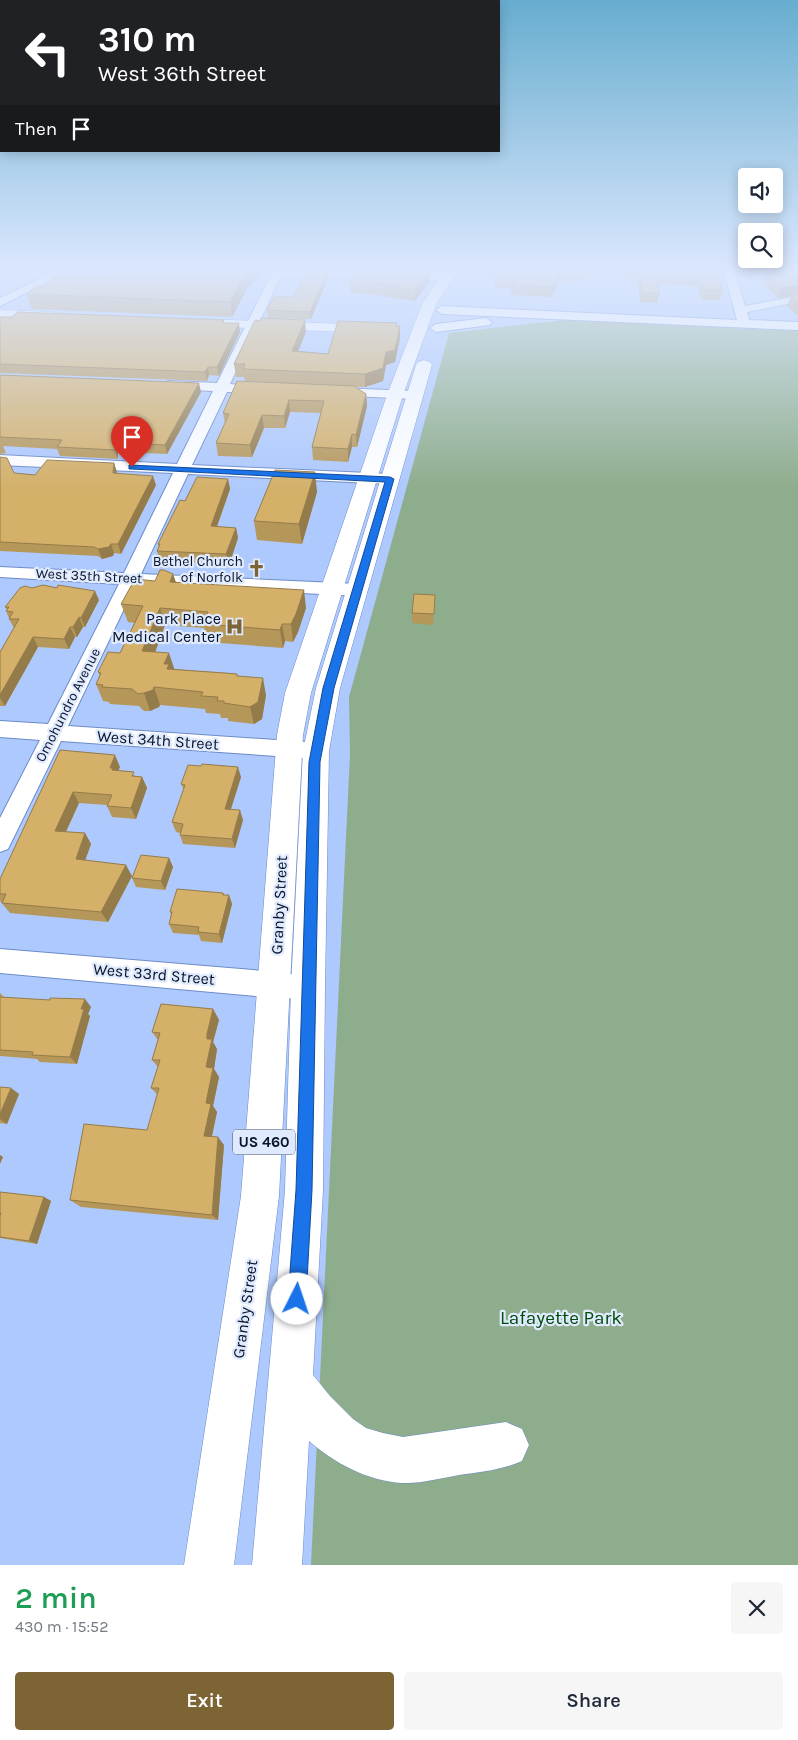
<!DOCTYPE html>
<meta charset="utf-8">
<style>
:root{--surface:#fff;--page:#f6f6f7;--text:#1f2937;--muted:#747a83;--accent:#7c6435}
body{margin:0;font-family:Karla,sans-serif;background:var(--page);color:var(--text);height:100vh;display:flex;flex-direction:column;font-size:19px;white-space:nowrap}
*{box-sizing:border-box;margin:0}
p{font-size:16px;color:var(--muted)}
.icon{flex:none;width:28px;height:28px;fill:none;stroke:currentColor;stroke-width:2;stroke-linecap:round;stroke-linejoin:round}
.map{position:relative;height:1565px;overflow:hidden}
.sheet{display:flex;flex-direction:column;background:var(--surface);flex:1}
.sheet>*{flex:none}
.hud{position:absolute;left:0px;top:0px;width:500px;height:152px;box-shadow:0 2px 12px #0003;background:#202124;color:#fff;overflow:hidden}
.fabs{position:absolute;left:738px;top:168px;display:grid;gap:10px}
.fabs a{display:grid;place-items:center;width:45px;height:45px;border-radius:5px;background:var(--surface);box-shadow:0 2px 12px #0003;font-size:25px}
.pin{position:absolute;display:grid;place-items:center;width:42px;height:42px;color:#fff;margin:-51px -21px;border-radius:50% 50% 50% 0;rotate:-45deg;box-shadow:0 0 5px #0007}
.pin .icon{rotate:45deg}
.me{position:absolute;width:55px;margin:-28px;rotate:4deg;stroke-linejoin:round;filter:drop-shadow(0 0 4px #0008)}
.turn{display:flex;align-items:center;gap:18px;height:105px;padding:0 15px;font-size:22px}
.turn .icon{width:65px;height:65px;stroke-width:2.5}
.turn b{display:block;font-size:35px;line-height:42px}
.then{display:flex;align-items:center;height:48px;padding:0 15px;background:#0003;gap:10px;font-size:19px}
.round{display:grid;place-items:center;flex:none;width:52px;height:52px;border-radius:5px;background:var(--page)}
.summary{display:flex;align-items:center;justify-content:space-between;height:85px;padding:0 15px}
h1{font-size:30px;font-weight:600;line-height:38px;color:#1e9e55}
.cta{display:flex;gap:10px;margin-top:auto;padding:10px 15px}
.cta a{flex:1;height:58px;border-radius:5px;background:var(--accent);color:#fff;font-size:20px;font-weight:600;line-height:58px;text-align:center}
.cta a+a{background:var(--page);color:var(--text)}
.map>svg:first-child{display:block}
</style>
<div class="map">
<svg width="798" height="1565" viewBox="0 0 798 1565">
<rect width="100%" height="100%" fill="#aec9fd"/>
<path fill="#8ead8c" d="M564,320L798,331V1565H311L350,754L349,697L449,333Z"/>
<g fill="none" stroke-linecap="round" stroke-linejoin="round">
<defs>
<path id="minor" d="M56,271H69L0,306V298Z
M273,271H363L446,274L452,277L446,280L282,274L230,384L241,385L243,388L236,392H227L192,465L390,474L396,476L398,479L396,482L390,484L188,474L141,574L358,584L364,586L367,590L364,594L358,596L136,584L68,726L306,742L314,744L317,750L314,756L306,758L61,741L8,849L0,852V818L40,740L0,737V721L48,724L119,584L0,577V567L124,573L173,473L0,465V455L177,464L213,391L168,389L161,385L168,381L217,383Z
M724,271H734L745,306L798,296V302L747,312L749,320L798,322V330L442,314L436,310L442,306L737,320Z
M486,318L492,322L490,325L436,332L430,328L436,324Z
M336,388L415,391L422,395L415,399L331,395L329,392L331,389Z
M0,949L288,973L298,977L302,986L298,995L288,999L0,973Z"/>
<path id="major" d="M445,271H458L437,302L403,395L311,693L303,735L279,1196L234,1565H184L241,1196L277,735L285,693L387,395L423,302Z
M0,310L52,312L57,313L59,316L57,319L52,320L0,318Z
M203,319L372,325L377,326L379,329L377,332L372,333L198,326L196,323L198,320Z
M424,360L430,362L432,365L340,688L329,751L325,987L323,1190L313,1375L330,1396L353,1419L366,1428L383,1433L403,1437L506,1422L522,1429L529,1445L522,1461C502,1470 481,1472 459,1475C441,1478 420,1484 402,1483C368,1481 334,1463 309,1441L302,1565H252L285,1190L291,987L303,751L316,688L416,365L418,362Z"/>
</defs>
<use href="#minor" stroke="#6c8bc8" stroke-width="2"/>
<use href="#major" stroke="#6c8bc8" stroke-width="1"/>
<use href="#minor" fill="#fff" fill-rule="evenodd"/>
<use href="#major" fill="#fff" fill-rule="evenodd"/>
</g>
<path fill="#b6975a" d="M106,271H261L262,274L248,287L232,317L32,309L27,294L44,286L101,277Z
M328,271V278L311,319L268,318L267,310L294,297Z
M353,271H439L438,272H430V281L415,301L370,294L350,293V282Z
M479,271H716L723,290L720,300H702L697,286L658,284L659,293L657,303L640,302L637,277L583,275L582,282L559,281L551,297L511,295V289L494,287L495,277L479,272Z
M764,271H798V316L787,306L791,296H792L778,298L762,283L765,273H767Z
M0,317L225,323L240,332L219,376L209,375L207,381L0,373Z
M397,326L400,338L395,362L386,365L383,381L365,387H355L366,394L367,406L357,447H352L348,462L313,460L312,447L321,413L290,412L285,428H264L252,457L218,456L216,443L225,423L223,413L245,382L244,377H236L234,364L306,332L298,351L328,354Z
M0,375L201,392L167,454L118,452V459L60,456L57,449L3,446L6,453L0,454Z
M0,457L14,473L35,475L114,463L117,474L156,485L121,554L114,553L113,556L102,559L98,556L0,551Z
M228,479L230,489L217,527L236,528L238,538L229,565L160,561L157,551L159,547L158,544L185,501Z
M317,492L302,544L257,540L254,521Z
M173,574L176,582L306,608L298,632L293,642L285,641L283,648L207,642L204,628L165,625L155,652L174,669L237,674L238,676L266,695L262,719L254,724L228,721V718H221L220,714L206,713L205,709L160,705L159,707L150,711H144L139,706L110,704L109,702L103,701L96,684L100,676L98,672L120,653L135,623L128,622L121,604L155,581Z
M32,588L99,600L85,627H83L77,637H75L69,649L38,647L5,706H0V652L14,628L9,619V618L6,611L7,610L5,607Z
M435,595L433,625L412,623V613Z
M60,750L120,767L118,770L136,776L142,777L147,788L136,819L112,817L107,806V805L79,803L66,832L85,833L91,844L85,860L132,876L108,922L10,913L0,901V894Z
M241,777L231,809L243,820L235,848L183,844L180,835V833L176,832L172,822L184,790L181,784Z
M169,858L173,867L165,890L136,887L132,878Z
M223,893L224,895H229L232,904L222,943L201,941L199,935L173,933L169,924L171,915L170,912Z
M0,993L4,997L91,1007L88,1014L90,1016L77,1064L40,1062L37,1059L0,1056Z
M213,1009L219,1020L213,1042L217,1049L214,1069L219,1077L213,1106L217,1112L212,1137L224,1145L218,1220L81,1207L70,1200L147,1130L158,1095L151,1088L158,1067L152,1060L158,1040L152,1032Z
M0,1087L19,1094L7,1124L0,1123Z
M0,1192L44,1197L51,1201L37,1244L0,1238Z"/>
<path fill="#947b4a" d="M246,271H261L262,274L248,287L232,317L230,302Z
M328,271V278L311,319L310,312Z
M430,271V281L415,301V290Z
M561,271L559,281L551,297L552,287Z
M798,285V295L778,298L782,288Z
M305,320L306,332L293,363L292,351Z
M239,323L240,332L219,376L217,367Z
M400,326V338L395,362L386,365L383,381L365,387V374L386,352Z
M208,367L209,375L207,381L205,372Z
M199,383L201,392L167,454L165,445Z
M366,394L367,406L357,447L356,435Z
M289,400L290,412L285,428L284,416Z
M262,415L264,428L252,457L250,445Z
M352,434V447L348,462V449Z
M115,442L118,452V459L115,450Z
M114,463L117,472L116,483L113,473Z
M315,472L317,492L302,544L299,524Z
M153,476L156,485L121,554L118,544Z
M228,479L230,489L213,537L211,526Z
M236,528L238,538L229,565L226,554Z
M111,544L114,553L113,556L102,559L98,549Z
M173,574L178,591L170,582Z
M304,590L306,608L298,632L293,642L291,624Z
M95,591L99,600L85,627L81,618Z
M160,608L165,625L149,669L142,651Z
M79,617L83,627L77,637L73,627Z
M282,624L285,641L283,648L280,630Z
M70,627L75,637L69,649L64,639Z
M33,637L38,647L5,706L0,698V695Z
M169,653L175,671L171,680L164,664Z
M263,678L266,695L262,719L254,724L250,707Z
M154,687L160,705L159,707L150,711L144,693Z
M115,755L120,767L116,776L110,768Z
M238,767L241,777L228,818L225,809Z
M142,777L147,788L136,819L131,808Z
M73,792L79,803L61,842L55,831Z
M240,810L243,820L235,848L232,839Z
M85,833L91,844L82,869L76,859Z
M169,858L173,867L165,890L161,881Z
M126,865L132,876L108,922L101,912Z
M229,895L232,904L222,943L219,934Z
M85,999L91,1007L88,1014L90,1016L77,1064L70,1057L81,1009Z
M213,1009L219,1020L213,1042L217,1049L214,1069L219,1077L213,1106L217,1112L210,1144L204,1136L206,1103L207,1034Z
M11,1088L19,1094L7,1124L0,1119V1114Z
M218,1137L224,1145L218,1220L212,1215Z
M0,1155L3,1157L0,1164Z
M44,1197L51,1201L37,1244L29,1241Z"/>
<path fill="#d4b069" stroke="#947b4a" d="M106,271H247L246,272L230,302L27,294L36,286H44L57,274L101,277Z
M306,271H327L310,312L267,310L274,297H294Z
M353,271H430L415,290L370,282H350Z
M498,271H584V272L561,271L552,287L512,285L515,280L495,277Z
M640,271H716L723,290H705L700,276L657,274L659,293L642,292Z
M779,271H798V285L782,288L765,273Z
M798,294V302L791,296Z
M18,312L224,320L223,323H239L217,367H208L205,372L0,364V317H12Z
M261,318L305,320L292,351L328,354L338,321L397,323L396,326H400L395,350L386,352L383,368L365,374L243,369L245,364H234L255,320L260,321Z
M0,375L199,383L165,445L115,442V450L57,447L62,440L0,437Z
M237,381L354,386L366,394L356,435L352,434L348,449L312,447L324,401L289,400L284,416L262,415L250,445L216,443L229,414L223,413Z
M0,457L7,458L14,473L35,475L47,460L114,463L113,473L153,476L118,544H111L109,547L98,549L94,547L0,542Z
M275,470L315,472L299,524L254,521Z
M197,477L228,479L211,526L236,528L226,554L157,551L160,544H158L180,500L185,501Z
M160,570H164L173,574L170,582L304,590L296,614L291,624H282L280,630L203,624L208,612L160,608L142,651L169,653L164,664H169L167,669L225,673L237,674V676L263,678L258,702L250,707L224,703V701H217L218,697L201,696L203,692L154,687L153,690L144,693L138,694L132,689L102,687L103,685L96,684L101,673L98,672L108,652L120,653L143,606L121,604L135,579L155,581Z
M43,585L57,588L58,585L95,591L81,618L79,617L73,627H70L64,639L33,637L0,695V652L19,619H9L13,612L6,611L9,607H5L20,588L25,586L32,588Z
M414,594L435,595L434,614L412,613Z
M60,750L115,755L110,768H113L112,770L134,772L132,776L142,777L131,808L107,806L112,795L73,792L55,831L85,833L76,859L126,865L101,912L2,903L6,894H0V879Z
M202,764L238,767L225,809L240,810L232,839L180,835L183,824L172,822L185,785L181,784L188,765L201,766Z
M141,855L169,858L161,881L132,878Z
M177,889L223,893V895H229L219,934L198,932L199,927L169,924L172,912H170Z
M0,997L50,1000V998L85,999L81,1009H84L70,1057L32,1055L33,1052L0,1050Z
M161,1004L213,1009L207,1034V1039H212L206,1067L213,1068L206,1103L211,1104L204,1136L218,1137L212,1215L70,1200L84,1124L147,1130L159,1088H151L160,1060H152L160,1033L152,1032Z
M0,1087L11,1088L0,1114Z
M0,1192L44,1197L29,1241L0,1237V1216L1,1213H0Z"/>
<linearGradient id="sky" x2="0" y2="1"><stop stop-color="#67adcf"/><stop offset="0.55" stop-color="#dbe7fe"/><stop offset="1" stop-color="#dbe7fe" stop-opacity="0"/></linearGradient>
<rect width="798" height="490" fill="url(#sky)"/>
<path fill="#1a73e8" stroke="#114b97" d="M129,465L390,477L394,479L334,688L320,762L312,1190L306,1299L303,1305L297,1308L291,1305L288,1299L296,1190L309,762L323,688L385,482L132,469H129Z"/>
<defs>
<symbol id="church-bare" viewBox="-9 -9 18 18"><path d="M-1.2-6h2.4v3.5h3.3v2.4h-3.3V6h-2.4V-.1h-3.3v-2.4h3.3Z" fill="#7c6435" stroke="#dfeafe" stroke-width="2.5" paint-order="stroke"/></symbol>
<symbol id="hospital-bare" viewBox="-9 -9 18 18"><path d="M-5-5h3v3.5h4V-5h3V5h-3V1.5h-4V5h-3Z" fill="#7c6435" stroke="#dfeafe" stroke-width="2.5" paint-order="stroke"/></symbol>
</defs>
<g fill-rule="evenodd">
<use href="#church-bare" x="244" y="556" width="25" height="25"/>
<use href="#hospital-bare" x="222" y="614" width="25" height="25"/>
</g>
<g text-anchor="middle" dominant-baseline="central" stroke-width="4.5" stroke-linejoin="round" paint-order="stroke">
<g font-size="14" fill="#081229" stroke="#dfeafe" text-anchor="end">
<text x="243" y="561">Bethel Church<tspan x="243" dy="16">of Norfolk</tspan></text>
</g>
<g font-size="14" fill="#081229" stroke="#dfeafe">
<text transform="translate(89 576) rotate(3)">West 35th Street</text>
<text transform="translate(68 705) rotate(-63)">Omohundro Avenue</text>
</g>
<rect fill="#dfeafe" stroke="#485369" stroke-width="1" x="233" y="1129.5" width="62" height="25" rx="4"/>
<g font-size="15" font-weight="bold" fill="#081229">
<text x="264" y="1142">US 460</text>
</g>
<g font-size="16" fill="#081229" stroke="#dfeafe" text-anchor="end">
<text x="221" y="618">Park Place<tspan x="221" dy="18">Medical Center</tspan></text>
</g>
<g font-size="16" fill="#081229" stroke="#dfeafe">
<text transform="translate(158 740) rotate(4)">West 34th Street</text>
<text transform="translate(279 905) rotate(-87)">Granby Street</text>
<text transform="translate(154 974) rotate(5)">West 33rd Street</text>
<text transform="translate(245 1309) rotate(-82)">Granby Street</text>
</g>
<g font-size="19" fill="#004b06" stroke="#dfeafe">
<text x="561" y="1318">Lafayette Park</text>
</g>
</g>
</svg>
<div class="fabs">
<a><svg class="icon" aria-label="sound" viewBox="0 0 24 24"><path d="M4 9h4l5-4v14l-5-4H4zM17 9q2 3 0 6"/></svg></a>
<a><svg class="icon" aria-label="search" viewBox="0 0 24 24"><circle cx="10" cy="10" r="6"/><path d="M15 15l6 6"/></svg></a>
</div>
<div class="pin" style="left:132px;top:467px;background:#d93025"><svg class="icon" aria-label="arrive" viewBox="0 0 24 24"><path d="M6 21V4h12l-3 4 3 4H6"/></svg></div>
<svg class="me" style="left:297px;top:1299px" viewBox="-20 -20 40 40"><circle r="19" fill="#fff"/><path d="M0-13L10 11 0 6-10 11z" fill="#1a73e8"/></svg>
<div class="hud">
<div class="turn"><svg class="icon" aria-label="left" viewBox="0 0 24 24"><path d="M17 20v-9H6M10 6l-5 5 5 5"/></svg><div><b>310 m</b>West 36th Street</div></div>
<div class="then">Then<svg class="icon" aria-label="arrive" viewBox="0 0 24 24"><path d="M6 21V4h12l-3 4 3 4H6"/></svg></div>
</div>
</div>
<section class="sheet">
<div class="summary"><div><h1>2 min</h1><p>430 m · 15:52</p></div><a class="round"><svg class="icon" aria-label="close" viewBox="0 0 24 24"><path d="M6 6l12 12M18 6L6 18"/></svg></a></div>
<div class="cta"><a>Exit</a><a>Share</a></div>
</section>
